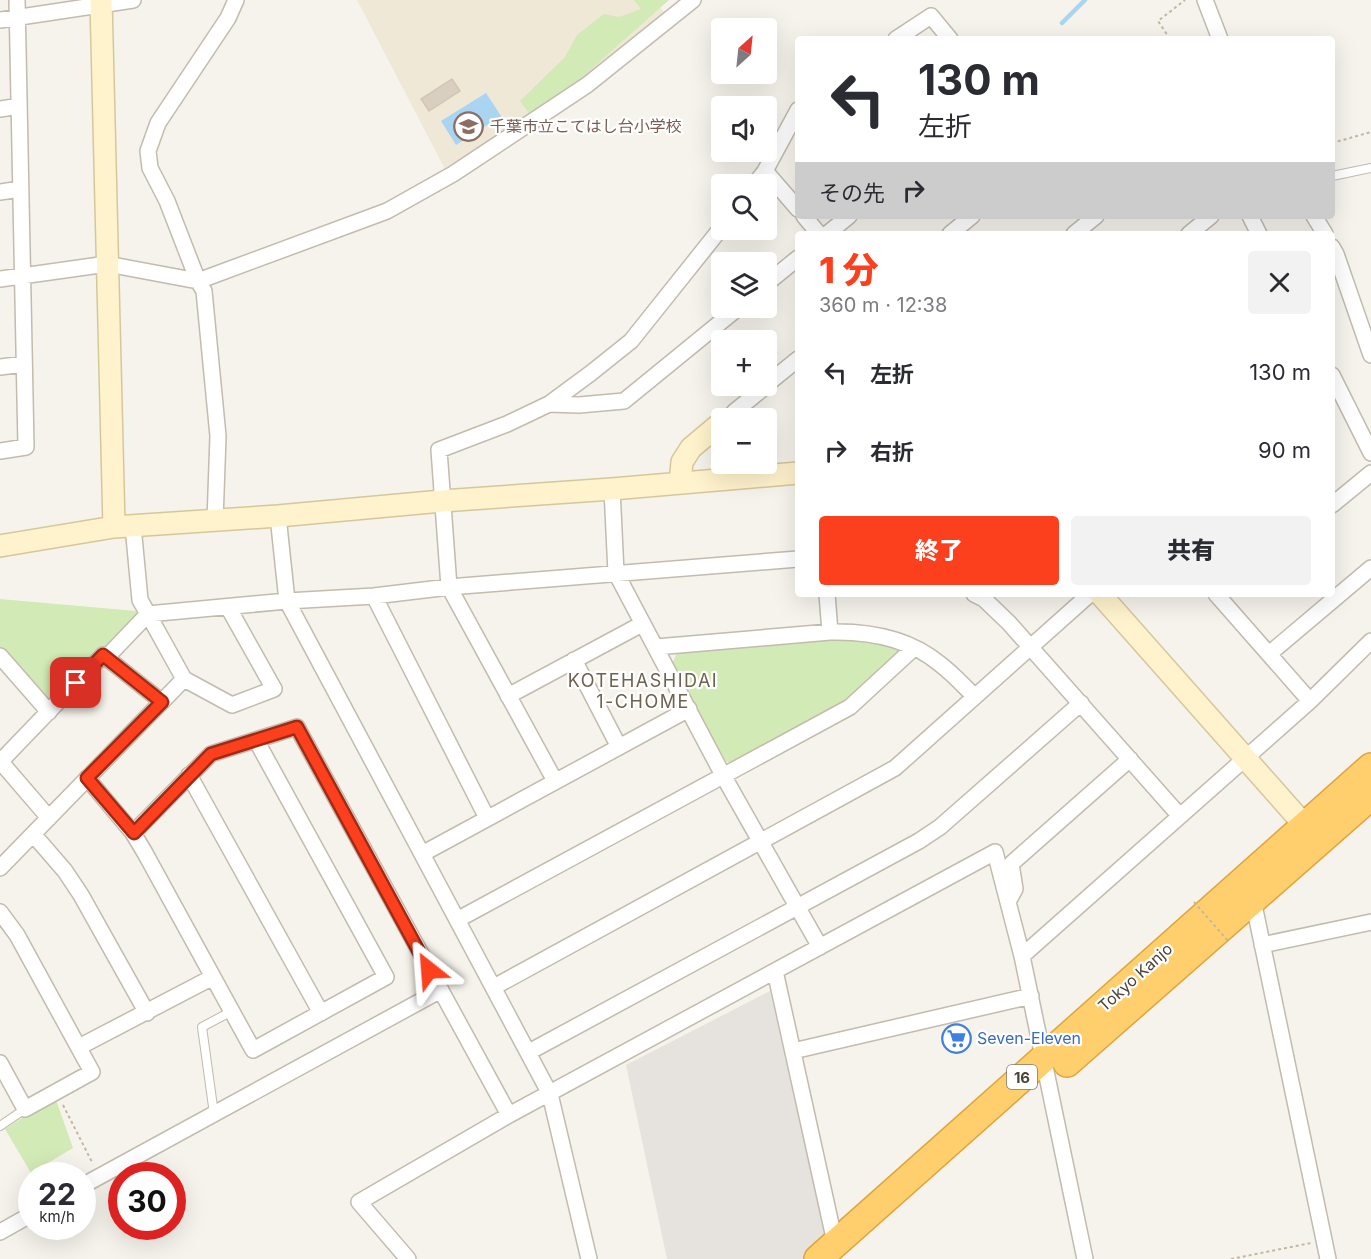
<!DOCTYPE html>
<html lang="ja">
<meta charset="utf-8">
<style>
:root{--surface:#fff;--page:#f2f2f3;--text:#2b2b33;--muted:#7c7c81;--accent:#fc3f1d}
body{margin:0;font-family:Inter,"Noto Sans JP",sans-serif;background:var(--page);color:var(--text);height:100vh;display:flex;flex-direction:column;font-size:22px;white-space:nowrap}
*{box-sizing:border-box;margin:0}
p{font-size:20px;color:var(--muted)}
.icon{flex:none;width:33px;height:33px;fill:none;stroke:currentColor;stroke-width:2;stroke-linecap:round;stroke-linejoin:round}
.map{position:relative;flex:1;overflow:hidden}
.details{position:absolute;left:795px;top:231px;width:540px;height:366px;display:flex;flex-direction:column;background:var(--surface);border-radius:6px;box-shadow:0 6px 24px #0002}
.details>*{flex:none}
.banner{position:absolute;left:795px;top:36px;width:540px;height:183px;border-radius:6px;box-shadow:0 6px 24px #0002;background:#fff;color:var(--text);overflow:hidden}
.needle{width:39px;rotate:27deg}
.tools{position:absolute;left:711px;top:18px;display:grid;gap:12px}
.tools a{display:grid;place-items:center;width:66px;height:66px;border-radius:6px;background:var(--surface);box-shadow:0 6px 24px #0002;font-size:30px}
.speed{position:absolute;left:18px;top:1162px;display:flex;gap:12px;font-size:30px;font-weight:700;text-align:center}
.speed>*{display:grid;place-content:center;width:78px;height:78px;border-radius:50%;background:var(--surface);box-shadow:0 6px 24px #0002;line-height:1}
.speed small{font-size:15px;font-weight:400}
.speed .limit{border:9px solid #d22;background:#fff;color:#111}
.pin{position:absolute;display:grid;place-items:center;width:51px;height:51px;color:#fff;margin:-26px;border-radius:12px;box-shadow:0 3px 9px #0006}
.me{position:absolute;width:66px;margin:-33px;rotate:332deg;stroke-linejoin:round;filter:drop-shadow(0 0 4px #0008)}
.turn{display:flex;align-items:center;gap:21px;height:126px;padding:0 24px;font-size:27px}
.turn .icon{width:78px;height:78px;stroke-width:2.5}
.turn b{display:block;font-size:42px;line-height:51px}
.then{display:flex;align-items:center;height:57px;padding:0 24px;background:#0003;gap:12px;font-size:22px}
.round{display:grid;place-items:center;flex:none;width:63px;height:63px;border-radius:6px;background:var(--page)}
.overview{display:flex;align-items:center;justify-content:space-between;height:102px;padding:0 24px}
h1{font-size:36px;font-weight:800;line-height:45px;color:var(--accent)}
.button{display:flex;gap:12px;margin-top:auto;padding:12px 24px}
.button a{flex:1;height:69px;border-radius:6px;background:var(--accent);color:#fff;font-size:24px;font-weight:800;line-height:69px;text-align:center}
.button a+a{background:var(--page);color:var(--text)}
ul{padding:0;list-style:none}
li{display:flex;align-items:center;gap:18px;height:78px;padding:0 24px}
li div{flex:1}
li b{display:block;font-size:22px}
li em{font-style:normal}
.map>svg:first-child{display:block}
</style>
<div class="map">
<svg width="1371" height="1259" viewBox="0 0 1371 1259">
<rect width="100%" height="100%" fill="#f6f3ec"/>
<path fill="#e6e2dd" d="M770,991L826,1238L803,1259H667L626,1065Z"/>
<path fill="#efe8d6" d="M357,0H654L664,12L586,80L446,171Z"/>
<path fill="#d2eab5" d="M634,0H669L534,120L520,101L565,57L577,35L604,14L619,17L641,9Z
M0,599L136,611L138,618L51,702L42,700L0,651Z
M842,639L872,641L899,649L900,656L844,705L736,765L726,761L672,664L677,653Z
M55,1097L73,1148L31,1173L5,1129Z"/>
<path fill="#a9d4f2" d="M486,93L501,116L456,145L441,121Z"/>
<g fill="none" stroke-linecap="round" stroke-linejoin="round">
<path stroke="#a9d4f2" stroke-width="4.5" d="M1062,23L1085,0"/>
</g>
<path fill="#d8cfc1" stroke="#d3c7b4" stroke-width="1.5" d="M452,79L460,91L429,111L421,99Z"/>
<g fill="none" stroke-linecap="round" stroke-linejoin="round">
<defs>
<path id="lane" d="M1332,176L1371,168
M214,1114L202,1027L232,1011
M0,1126L25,1109"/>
<path id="street" d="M1205,0L1220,39
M0,20L133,0
M896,39L931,16L950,39
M0,109L19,106
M765,171L798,209
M755,184L765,171L798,110
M0,192L20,189
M804,216L819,234
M1250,216L1259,234
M1314,216L1325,234
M827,234L849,216
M950,234L972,216
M1074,234L1096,216
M1189,234L1211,216
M1332,247L1336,254L1371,355
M0,279L107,264L198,281L387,211L453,174L587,85L693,0
M766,284L798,258
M0,367L24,364
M1332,375L1371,453
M766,385L798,359
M549,404L579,405L624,401L738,308
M734,412L766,386
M0,451L26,447L17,0
M612,489L616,573L724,777L820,947
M1332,505L1371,473
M278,516L287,601L550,1094L589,1259
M215,521L218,436L204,291L198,281L167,201L150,168L148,151L158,123L228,18L236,0
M133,526L140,600L148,614L184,679L232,705L274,689L228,607
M827,594L830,632
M974,594L984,599L1009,623L1179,815
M1216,594L1310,701
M374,596L487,818
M656,647L830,632C869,631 909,638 940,664C952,673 963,685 974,696
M1269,654L1371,568
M0,656L49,712
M106,658L148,614L287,601L374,596L449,587L798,559
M574,660L619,747
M508,696L642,624
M0,761L49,818
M0,762L103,655L162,702
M189,775L321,1013
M87,778L133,833L145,853L253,1050L386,977L256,740
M555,781L449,587L439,450L507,424L549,404L591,373L631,341L722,227
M133,833L211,754L297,727L509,1115
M33,834L65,871L81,895L147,1013
M422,854L689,709
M0,868L184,679
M1009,900L1015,889L1011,864L1130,759
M1253,900L1328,1259
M0,912L17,935L92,1072L25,1109L0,1063
M457,920L850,707L914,648
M1262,945L1371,922
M1022,956L1310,701L1371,641
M775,971L836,1247
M494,987L895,768L1090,594
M79,1047L213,977
M793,1051L1031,996
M529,1052L919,841L940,827L1081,703
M82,1186L441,990
M0,1232L32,1214
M408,1259L359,1202L509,1115L995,852L1022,956L1085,1259"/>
<path id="secondary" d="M101,0L114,527
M680,483L682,462L691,448L722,422
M0,546L114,527L278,516L442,501L612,489L798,473
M1100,594L1315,837"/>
<path id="highway" d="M1067,1063L1371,796
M818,1259L1371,767"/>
</defs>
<use href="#lane" stroke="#c2bbae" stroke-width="10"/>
<use href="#street" stroke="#c2bbae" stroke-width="18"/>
<use href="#secondary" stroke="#d6c79b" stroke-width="24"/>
<use href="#highway" stroke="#e0a43c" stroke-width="30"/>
<path stroke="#c4b79f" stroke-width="2" stroke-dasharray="3 3" stroke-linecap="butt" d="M1170,39L1158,21L1185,0
M1332,143L1371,132
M63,1105L93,1164
M1231,1259L1311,1243"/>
<use href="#lane" stroke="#fff" stroke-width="8"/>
<use href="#street" stroke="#fff" stroke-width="15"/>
<use href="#secondary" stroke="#fff3cd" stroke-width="21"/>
<use href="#highway" stroke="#ffcf6e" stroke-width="27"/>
<path stroke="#c4b79f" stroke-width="2" stroke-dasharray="3 3" stroke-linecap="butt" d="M1194,902L1228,941"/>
</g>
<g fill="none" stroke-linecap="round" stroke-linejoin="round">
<defs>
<path id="route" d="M76,683L103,655L162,702L87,778L134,833L211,754L297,727L429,970"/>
</defs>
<use href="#route" stroke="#a42913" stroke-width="15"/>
<use href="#route" stroke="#fc3f1d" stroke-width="10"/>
</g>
<defs>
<symbol id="school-ring" viewBox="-11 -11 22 22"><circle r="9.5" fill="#fff" stroke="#8d6e63" stroke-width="1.5"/><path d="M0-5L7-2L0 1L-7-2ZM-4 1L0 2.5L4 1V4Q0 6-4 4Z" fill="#8d6e63"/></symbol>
<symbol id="supermarket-ring" viewBox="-11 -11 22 22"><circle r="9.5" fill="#fff" stroke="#3f7fe0" stroke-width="1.5"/><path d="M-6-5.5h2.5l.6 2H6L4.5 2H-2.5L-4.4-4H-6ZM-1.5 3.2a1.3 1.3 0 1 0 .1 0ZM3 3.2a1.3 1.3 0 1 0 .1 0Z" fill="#3f7fe0"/></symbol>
</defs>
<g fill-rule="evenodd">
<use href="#school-ring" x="452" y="110" width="33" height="33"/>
<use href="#supermarket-ring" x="940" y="1022" width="33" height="33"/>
</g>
<g text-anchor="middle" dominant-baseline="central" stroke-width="4.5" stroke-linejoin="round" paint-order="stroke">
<rect fill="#fff" stroke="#817c74" stroke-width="1.5" x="1007" y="1065" width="30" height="24" rx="4.5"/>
<g font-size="15" font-weight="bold" fill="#4b4439">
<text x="1022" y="1077">16</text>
</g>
<g font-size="16" fill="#785e54" stroke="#fff" text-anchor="start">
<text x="490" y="126">千葉市立こてはし台小学校</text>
</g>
<g font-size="16" fill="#4b4439" stroke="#fff">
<text transform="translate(1135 977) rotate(-42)">Tokyo Kanjo</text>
</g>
<g font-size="16" fill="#366cbe" stroke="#fff" text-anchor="start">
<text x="977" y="1038">Seven-Eleven</text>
</g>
<g font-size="18" letter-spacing="1.5" fill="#6e6250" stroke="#fff">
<text x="643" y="680">KOTEHASHIDAI<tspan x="643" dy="21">1-CHOME</tspan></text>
</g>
</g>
</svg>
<div class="tools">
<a><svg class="needle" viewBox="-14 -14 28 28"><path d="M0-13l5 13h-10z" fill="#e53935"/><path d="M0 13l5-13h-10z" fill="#7c7c81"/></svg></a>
<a><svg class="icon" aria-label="sound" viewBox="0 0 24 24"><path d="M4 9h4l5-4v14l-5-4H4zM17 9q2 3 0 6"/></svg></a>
<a><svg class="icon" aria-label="search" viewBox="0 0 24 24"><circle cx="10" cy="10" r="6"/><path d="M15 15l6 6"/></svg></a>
<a><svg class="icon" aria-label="layers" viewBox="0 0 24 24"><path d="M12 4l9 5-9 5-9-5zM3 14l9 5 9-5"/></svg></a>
<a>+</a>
<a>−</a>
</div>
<div class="speed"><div>22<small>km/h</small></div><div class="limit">30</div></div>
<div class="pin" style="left:76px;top:683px;background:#d93025"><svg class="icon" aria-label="arrive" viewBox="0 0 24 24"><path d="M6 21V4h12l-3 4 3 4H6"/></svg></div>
<svg class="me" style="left:429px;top:970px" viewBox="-20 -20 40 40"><path d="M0-17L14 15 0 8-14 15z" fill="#fc3f1d" stroke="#fff" stroke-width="4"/></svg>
<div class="banner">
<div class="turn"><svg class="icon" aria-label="left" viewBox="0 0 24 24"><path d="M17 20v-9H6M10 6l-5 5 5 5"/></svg><div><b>130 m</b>左折</div></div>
<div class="then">その先<svg class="icon" aria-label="right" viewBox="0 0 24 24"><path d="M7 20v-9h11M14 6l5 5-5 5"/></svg></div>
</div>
<section class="details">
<div class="overview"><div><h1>1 分</h1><p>360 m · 12:38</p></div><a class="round"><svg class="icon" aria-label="close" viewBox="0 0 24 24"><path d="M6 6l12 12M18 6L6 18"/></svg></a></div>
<ul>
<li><svg class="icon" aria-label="left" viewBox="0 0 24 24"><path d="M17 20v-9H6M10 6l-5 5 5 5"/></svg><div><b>左折</b></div><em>130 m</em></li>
<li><svg class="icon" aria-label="right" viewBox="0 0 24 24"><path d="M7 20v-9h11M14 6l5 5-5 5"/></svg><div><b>右折</b></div><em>90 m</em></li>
</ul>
<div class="button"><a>終了</a><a>共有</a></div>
</section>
</div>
